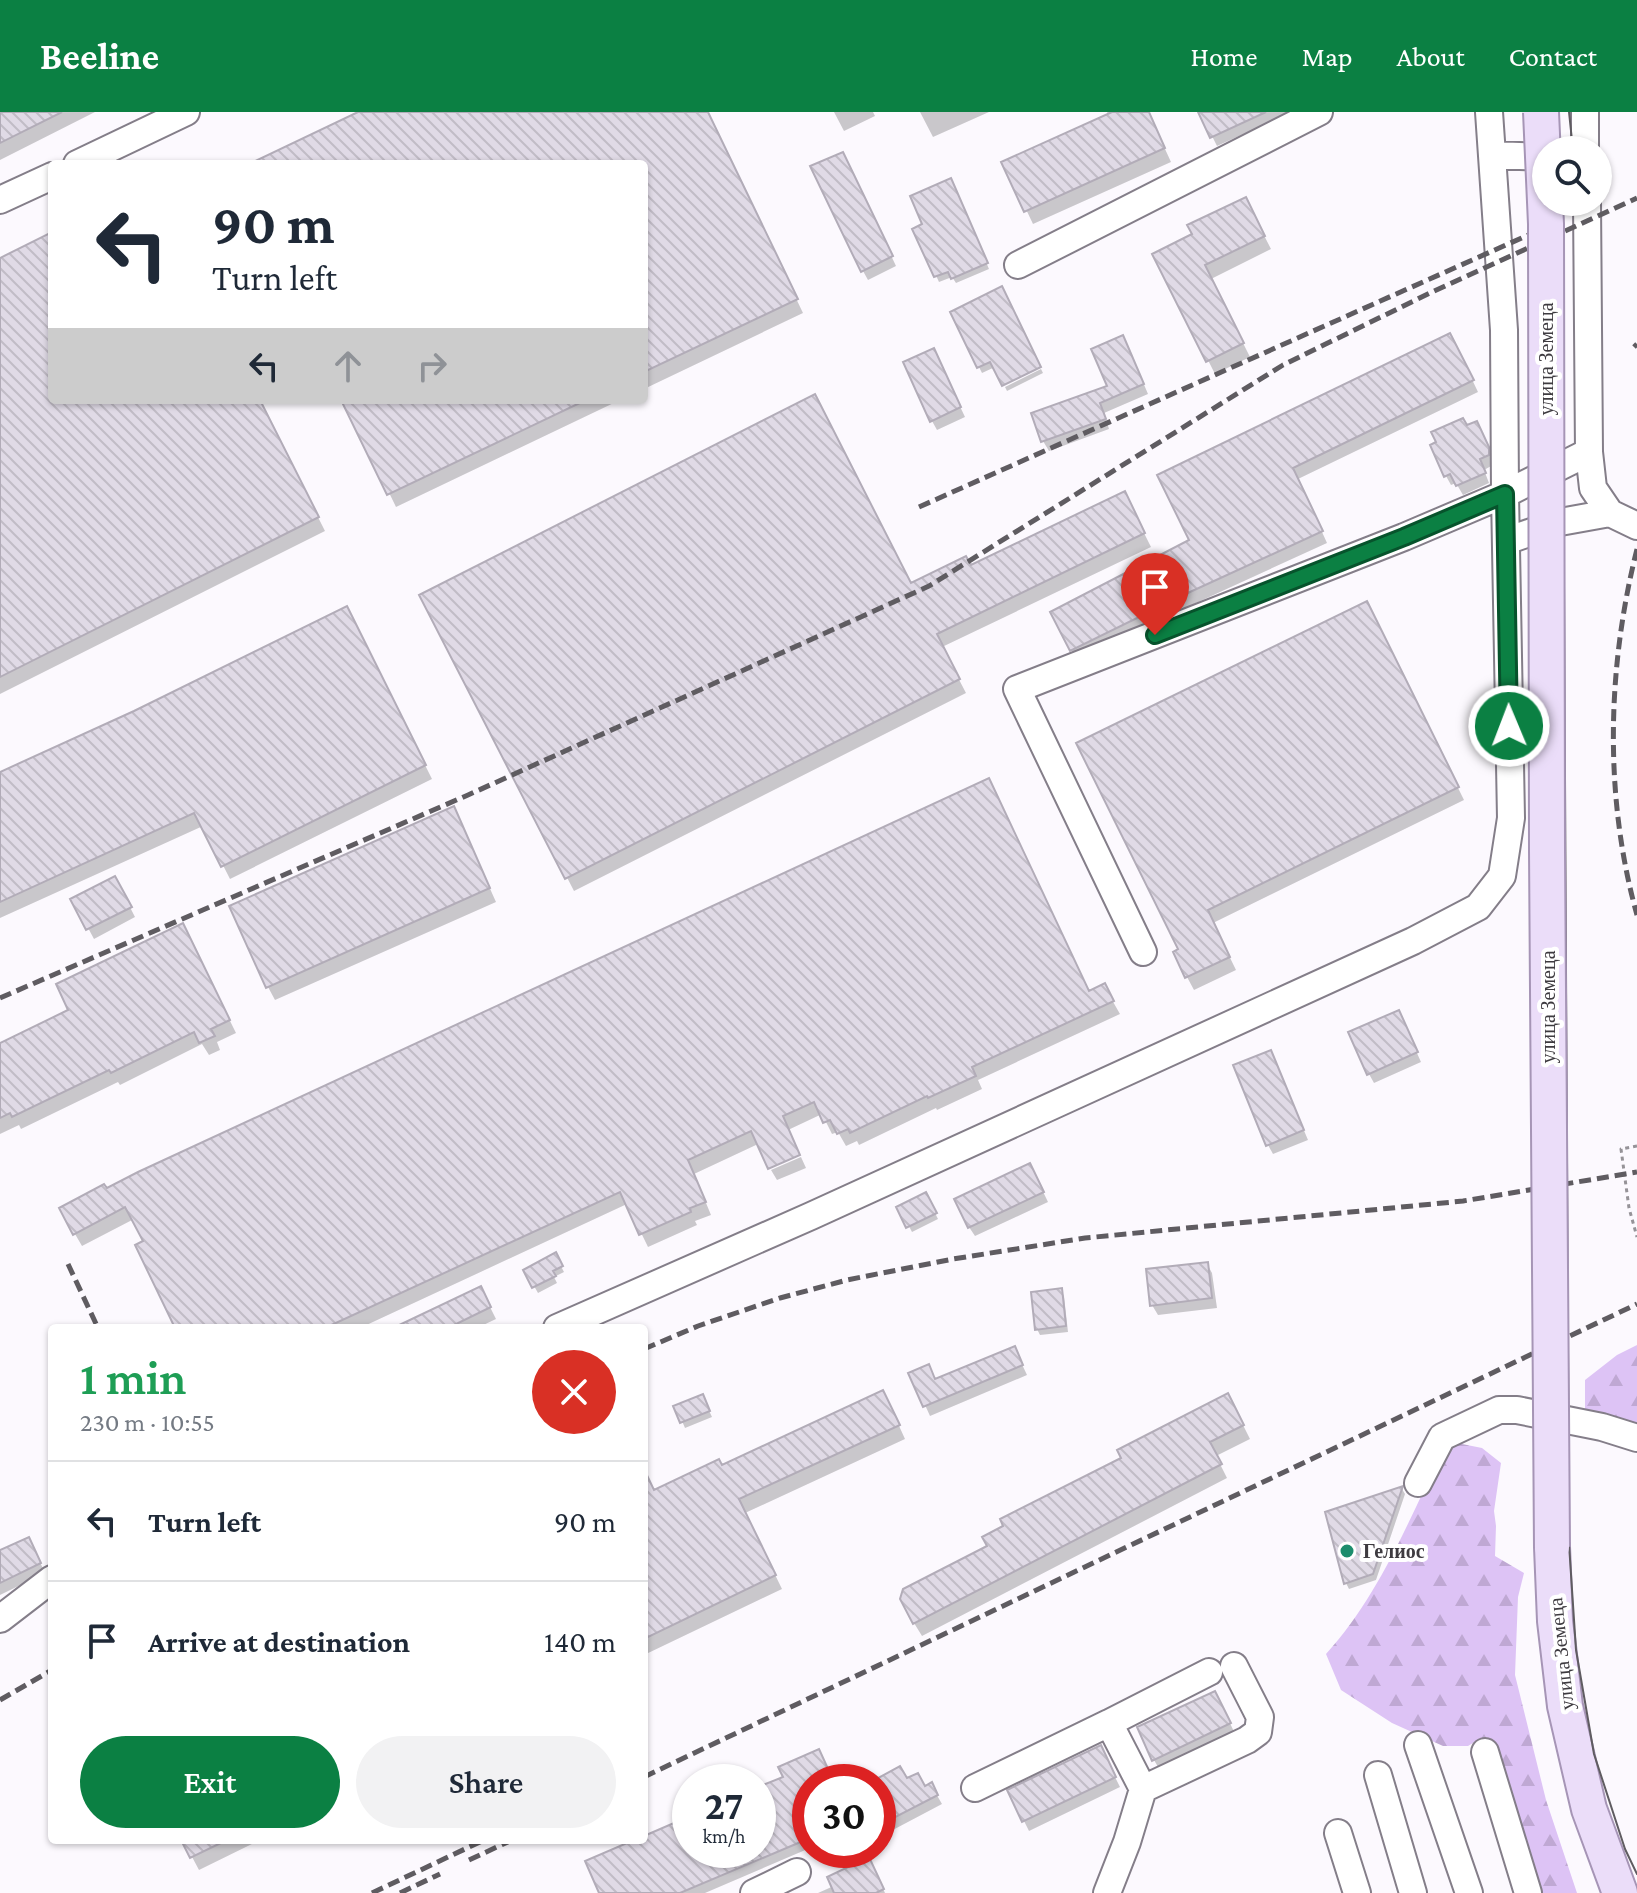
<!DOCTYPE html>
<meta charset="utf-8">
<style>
:root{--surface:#fff;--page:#f2f2f3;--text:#1f2937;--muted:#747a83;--line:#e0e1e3;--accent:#0b8043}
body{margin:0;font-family:"Crimson Pro",serif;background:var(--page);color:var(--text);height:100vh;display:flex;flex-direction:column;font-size:30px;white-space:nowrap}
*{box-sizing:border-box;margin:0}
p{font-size:26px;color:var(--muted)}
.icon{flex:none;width:44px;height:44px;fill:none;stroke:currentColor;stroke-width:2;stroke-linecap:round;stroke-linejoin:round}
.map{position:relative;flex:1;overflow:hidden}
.sheet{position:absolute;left:48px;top:1212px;width:600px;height:520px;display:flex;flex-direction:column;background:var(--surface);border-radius:8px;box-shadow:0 2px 6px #0004}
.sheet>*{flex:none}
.hud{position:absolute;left:48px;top:48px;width:600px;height:244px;border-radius:8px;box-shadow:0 2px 6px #0004;background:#fff;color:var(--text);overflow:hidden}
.buttons{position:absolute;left:1532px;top:24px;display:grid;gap:16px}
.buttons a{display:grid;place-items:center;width:80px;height:80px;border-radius:50%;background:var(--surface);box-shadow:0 2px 6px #0004;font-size:40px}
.speed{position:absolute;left:672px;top:1652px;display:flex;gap:16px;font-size:40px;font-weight:700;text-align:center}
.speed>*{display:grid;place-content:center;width:104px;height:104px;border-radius:50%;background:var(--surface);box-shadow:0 2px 6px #0004;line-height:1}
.speed small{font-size:20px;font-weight:400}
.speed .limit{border:12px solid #d22;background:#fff;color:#111}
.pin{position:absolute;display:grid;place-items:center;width:68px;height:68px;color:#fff;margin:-82px -34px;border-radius:50% 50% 50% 0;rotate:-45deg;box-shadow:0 0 8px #0007}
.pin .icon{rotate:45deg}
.me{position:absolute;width:88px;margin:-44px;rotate:359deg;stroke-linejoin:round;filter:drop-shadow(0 0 6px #0008)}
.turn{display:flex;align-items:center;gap:28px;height:168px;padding:0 32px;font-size:36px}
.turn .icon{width:104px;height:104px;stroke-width:2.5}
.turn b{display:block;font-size:56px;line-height:68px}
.lanes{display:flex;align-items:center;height:76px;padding:0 32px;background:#0003;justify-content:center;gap:40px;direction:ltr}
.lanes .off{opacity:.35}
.round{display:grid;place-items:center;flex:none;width:84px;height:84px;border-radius:42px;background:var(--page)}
.overview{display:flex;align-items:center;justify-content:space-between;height:136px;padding:0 32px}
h1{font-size:48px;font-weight:600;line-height:60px;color:#1e9e55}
.action{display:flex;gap:16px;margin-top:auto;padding:16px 32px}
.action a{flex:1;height:92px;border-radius:48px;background:var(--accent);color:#fff;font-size:32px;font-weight:600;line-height:92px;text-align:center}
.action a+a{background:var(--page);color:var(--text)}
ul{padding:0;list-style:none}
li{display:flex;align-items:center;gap:24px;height:120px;padding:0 32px;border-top:2px solid var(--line)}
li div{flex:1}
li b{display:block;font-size:30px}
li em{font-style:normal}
header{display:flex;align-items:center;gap:48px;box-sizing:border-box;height:112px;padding:0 40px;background:var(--accent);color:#fff}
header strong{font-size:38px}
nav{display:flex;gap:44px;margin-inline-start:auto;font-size:28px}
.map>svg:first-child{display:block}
</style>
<header>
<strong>Beeline</strong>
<nav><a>Home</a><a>Map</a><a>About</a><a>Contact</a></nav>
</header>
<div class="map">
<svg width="1637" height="1781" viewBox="0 0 1637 1781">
<defs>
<pattern id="forest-firs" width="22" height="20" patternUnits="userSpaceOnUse" patternTransform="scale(2)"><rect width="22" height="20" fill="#ddc3f5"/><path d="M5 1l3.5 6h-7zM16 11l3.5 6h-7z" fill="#bfa8d3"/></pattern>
<pattern id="building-back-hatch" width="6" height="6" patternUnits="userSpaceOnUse" patternTransform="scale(2)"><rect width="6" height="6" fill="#e0dae6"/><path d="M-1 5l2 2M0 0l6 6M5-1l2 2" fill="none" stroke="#c1bcc6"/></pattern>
</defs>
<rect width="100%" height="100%" fill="#fcf9fe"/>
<path fill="url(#forest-firs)" d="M1637,1233V1315L1585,1306V1268L1617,1243Z
M1457,1331L1482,1336L1501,1351L1494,1399L1496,1414L1495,1444L1524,1461L1518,1485L1515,1563L1546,1688L1577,1781H1542L1541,1778L1528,1768L1488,1628L1481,1626L1468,1634H1443L1392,1611L1341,1578L1326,1542C1380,1483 1410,1405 1445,1334Z"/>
<path fill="#0003" d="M0,0H95L0,48Z
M363,0H707L803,201L644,277V52H254Z
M834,0H873L875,4L844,19Z
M920,0H989L933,25Z
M1107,0H1148L1171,50L1033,112L1004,51L1109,4Z
M1200,0H1292L1217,34Z
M848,52L896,154L868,168L863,159Z
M953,74L989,157L956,171L952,165L939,170L915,118L925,113Z
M1252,100L1271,137L1211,167L1250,245L1215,262L1155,143Z
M52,123V288H259L325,419L0,582V149Z
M952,201L995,255L982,261Z
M1456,234L1478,280L1298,367L1327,431L1196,491L1078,549L1072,538L1192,429Z
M1128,235L1148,282L1104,301L1109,317L1049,339L1043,329L1034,303L1110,275Z
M938,248L965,305L937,318L932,309Z
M1041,257L1043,261L1007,279L1005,275Z
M344,288H620L396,395Z
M1481,321L1493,347V353L1484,358L1489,371L1463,383L1456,371L1451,373L1446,364Z
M1131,395L1151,435L942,535L966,581L574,779L422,484L911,473L971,456Z
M1373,504L1464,688L1213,811L1236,858L1194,878L1187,865L1181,838Z
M353,509L432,667L230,767L203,714L0,806V662Z
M460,710L496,790L275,888L268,875Z
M115,766L135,805L94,827L73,788Z
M189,826L236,921L217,930L220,938L209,943L202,932L120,973L118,970L21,1017L19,1013L0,1022V933L71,899Z
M1104,874L1120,902L978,968L982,977L937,998L936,996L859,1033L857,1029L846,1034L838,1020L832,1022L822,1002L694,1062L711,1103L695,1109L697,1113L648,1135L627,1092L360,1216H177L146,1130L134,1107L82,1134L75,1122L106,1079L1089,881Z
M1403,910L1421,950L1374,971L1369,962Z
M1275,950L1308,1028L1273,1042L1268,1033Z
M801,1045L806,1056L777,1068L771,1058Z
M1035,1063L1048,1090L975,1124L969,1115Z
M926,1083L938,1107L912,1120L899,1095Z
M555,1143L564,1160L554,1165L557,1171L538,1181L525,1158Z
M1207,1152L1212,1161L1217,1196L1158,1203L1152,1193Z
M1061,1178L1064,1184L1068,1220L1040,1223L1037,1217Z
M486,1187L496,1207L477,1216H397Z
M1019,1246L1027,1263L930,1304L911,1262L935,1269Z
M705,1290L712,1305L685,1316L676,1295Z
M890,1294L905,1327L745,1401L782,1477L644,1543V1359L654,1380Z
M1235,1297L1250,1327L1216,1344L1227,1366L922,1524L914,1511Z
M1402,1377L1405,1382L1376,1468L1349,1477L1346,1471L1327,1401Z
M34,1437L45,1461L0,1483V1441Z
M1225,1601L1240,1632L1165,1667L1154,1648Z
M1105,1645L1120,1675L1029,1719L1009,1679Z
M900,1657L906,1669L925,1676L931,1673L942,1692L889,1720L884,1712L878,1714V1670H865L875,1665L877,1668Z
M785,1666L833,1670H810V1736L705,1781H601L639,1728H644V1726L690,1706V1738H758V1677Z
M183,1728H260L199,1758Z
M874,1757L885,1781H818L836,1773Z"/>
<path fill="url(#building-back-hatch)" stroke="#b2acb8" stroke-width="2" d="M0,0H62L0,31Z
M358,0H708L798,187L644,260V52H249Z
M1112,0H1149L1165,36L1024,100L1001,50Z
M1198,0H1266L1210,26Z
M843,40L893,144L861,160L810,54Z
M951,66L988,151L951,167L948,160L934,165L912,117L922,112L910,84Z
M1246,85L1265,124L1205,153L1244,231L1206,250L1152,142L1192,122L1187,113Z
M52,120V288H260L319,405L0,565V146Z
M1002,174L1041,255L1002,274L990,250L977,256L950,200Z
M1450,221L1474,268L1293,356L1323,419L1190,480L1070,539L1050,500L1189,428L1157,363Z
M1123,223L1144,272L1100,291L1106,307L1041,330L1031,301L1107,274L1091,237Z
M934,236L961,295L930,310L903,250Z
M815,282L911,471L966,444L971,453L1125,379L1145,421L937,522L960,567L565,767L419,483Z
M341,288H586L387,383Z
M1463,306L1467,313L1477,309L1489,335V343L1480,347L1486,361L1456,374L1450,362L1444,365L1430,333L1436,330L1431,320Z
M1367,489L1459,675L1208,798L1230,845L1185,866L1173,840L1178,837L1076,631Z
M347,494L426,653L221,755L194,701L0,790V660L134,599Z
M989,666L1089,879L1105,871L1114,889L972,955L976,964L928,986L927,984L850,1021L848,1017L837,1022L830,1008L823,1011L814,990L783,1004L800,1043L768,1057L751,1019L688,1048L706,1090L690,1096L691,1100L639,1123L620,1080L325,1216H175L135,1133L143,1129L125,1095L73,1123L59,1096L104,1072L107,1076L138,1060Z
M454,694L490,776L266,876L229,794Z
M115,764L132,795L86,818L70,787Z
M183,811L230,908L211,917L215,924L199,931L194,920L111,961L109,958L12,1005L10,1001L0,1006V931L68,898L56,872Z
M1399,898L1418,940L1367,963L1348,920Z
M1271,938L1304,1018L1266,1034L1233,953Z
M1030,1051L1044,1080L968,1116L954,1087Z
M926,1080L937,1101L906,1116L896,1095Z
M556,1140L563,1154L553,1159L556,1164L532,1176L523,1158Z
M1208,1150L1212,1186L1150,1194L1146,1157Z
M481,1174L491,1195L448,1216H393Z
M1062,1176L1066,1214L1035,1218L1031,1180Z
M1015,1234L1023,1253L923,1295L908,1261L929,1252L935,1267Z
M883,1278L900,1313L739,1387L776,1463L644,1527V1357L654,1378L719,1347L722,1353Z
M1228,1281L1244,1313L1210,1330L1222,1352L913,1512L900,1487L903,1477L987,1434L982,1425L1003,1414L1000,1407L1121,1346L1117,1338Z
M703,1282L710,1299L680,1311L673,1294Z
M1403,1374L1373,1462L1344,1472L1325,1400Z
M29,1425L41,1451L0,1471V1438Z
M1215,1579L1231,1611L1152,1649L1137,1615Z
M1101,1633L1116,1665L1022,1710L1007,1678Z
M819,1637L834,1670H810V1726L680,1781H599L585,1749L634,1728H644V1724L690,1704V1738H758V1675L783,1665L778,1655Z
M900,1654L907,1666L918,1661L925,1674L932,1670L938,1683L882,1712L878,1704V1666Z
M181,1728H227L190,1746Z
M869,1745L884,1777L876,1781H834L827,1765Z"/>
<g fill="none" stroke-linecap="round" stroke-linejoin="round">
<defs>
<path id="minor" d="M1585,0V38
M1492,43L1546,45
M77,52L186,0
M0,88L52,64
M1587,90L1589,340L1593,376L1610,401
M1018,153L1319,0
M1506,429L1560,410L1610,401L1637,414
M1143,840L1017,577L1404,425L1505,382L1589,340
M557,1216L811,1104L1413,829L1478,795L1502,764L1511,706L1505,382L1504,218L1489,0
M1418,1371L1442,1325L1499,1298H1517L1602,1315L1637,1326
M0,1507L52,1467
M1109,1611L1209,1560
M1418,1633L1469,1781
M1485,1640L1528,1781
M1378,1663L1413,1781
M975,1676L1109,1611L1143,1677L1127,1730L1107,1781
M1143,1677L1247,1628L1258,1620L1260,1605L1234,1554
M1338,1721L1357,1781
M754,1781L797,1760"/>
<path id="major" d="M1552,1435L1555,1509L1565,1594L1589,1697L1620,1781"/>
</defs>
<use href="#minor" stroke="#847e89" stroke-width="30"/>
<use href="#major" stroke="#a695b6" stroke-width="38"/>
<path stroke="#969398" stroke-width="3" stroke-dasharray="4 4" stroke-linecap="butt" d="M1637,1034L1621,1037L1629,1096L1637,1125"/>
<use href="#minor" stroke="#fff" stroke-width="26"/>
<use href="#major" stroke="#ebddf9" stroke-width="34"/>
<path stroke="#5f5c61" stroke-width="2" d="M1569,0L1573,38
M1562,90L1569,1432L1576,1538L1594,1642L1625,1737L1637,1762"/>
<path stroke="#5f5c61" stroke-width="5" stroke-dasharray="12 6" stroke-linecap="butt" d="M1634,235L1637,232
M919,395L1535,120
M1637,437C1607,556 1604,685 1637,803
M0,886L468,683L929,474L1283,253L1432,180L1637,86
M68,1152L98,1216
M644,1237L698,1214L780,1186L847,1168L953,1147L1085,1126L1463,1089L1637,1060
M0,1588L52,1558
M644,1665L1637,1192
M469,1748L512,1728
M372,1781L484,1728
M400,1781L440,1762"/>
<defs>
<path id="major-bridge" d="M1541,0L1546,112L1547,739L1552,1435"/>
</defs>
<use href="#major-bridge" stroke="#a695b6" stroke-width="38" stroke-linecap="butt"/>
<use href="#major-bridge" stroke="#ebddf9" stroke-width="34"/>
</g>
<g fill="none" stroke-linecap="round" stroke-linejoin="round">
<defs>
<path id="route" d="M1155,523L1404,425L1505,382L1509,614"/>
</defs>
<use href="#route" stroke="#07532c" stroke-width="20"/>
<use href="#route" stroke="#0b8043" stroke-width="14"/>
</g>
<circle fill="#1d8d6d" stroke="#fff" stroke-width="3" cx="1347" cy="1439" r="8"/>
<g text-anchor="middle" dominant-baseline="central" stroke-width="8" stroke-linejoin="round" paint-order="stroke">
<g font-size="20" fill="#3e3b40" stroke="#fff">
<text transform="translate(1546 247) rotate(-90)">улица Земеца</text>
<text transform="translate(1548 895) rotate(-90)">улица Земеца</text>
<text transform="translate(1561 1542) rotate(-96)">улица Земеца</text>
</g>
<g font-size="20" font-weight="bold" fill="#3e3b40" stroke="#fff" text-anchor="start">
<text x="1363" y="1439">Гелиос</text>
</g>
</g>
</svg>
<div class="buttons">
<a><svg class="icon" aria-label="search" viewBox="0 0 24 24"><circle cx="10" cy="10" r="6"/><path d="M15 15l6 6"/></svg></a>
</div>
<div class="speed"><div>27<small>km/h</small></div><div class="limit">30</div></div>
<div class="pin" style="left:1155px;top:523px;background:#d93025"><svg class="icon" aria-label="arrive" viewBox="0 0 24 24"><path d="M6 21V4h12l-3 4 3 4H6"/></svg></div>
<svg class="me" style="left:1509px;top:614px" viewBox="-20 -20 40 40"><circle r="17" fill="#0b8043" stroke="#fff" stroke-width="3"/><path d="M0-11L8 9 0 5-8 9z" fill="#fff"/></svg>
<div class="hud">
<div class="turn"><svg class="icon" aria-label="left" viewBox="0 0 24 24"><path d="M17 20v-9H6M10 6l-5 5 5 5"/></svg><div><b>90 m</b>Turn left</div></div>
<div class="lanes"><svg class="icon" aria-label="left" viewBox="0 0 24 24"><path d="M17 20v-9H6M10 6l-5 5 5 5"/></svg><svg class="icon off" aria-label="ahead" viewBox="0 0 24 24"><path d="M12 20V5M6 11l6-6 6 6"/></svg><svg class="icon off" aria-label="right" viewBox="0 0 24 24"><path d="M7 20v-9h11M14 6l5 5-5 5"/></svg></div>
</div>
<section class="sheet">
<div class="overview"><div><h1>1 min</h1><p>230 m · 10:55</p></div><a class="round" style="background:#d93025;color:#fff"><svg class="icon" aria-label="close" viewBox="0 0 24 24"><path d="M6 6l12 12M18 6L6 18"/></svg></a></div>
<ul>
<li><svg class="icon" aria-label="left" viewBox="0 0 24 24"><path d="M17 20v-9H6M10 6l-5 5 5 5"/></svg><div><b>Turn left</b></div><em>90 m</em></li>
<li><svg class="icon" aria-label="arrive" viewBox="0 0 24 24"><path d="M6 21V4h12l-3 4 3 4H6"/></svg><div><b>Arrive at destination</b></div><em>140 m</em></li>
</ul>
<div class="action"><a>Exit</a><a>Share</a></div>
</section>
</div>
